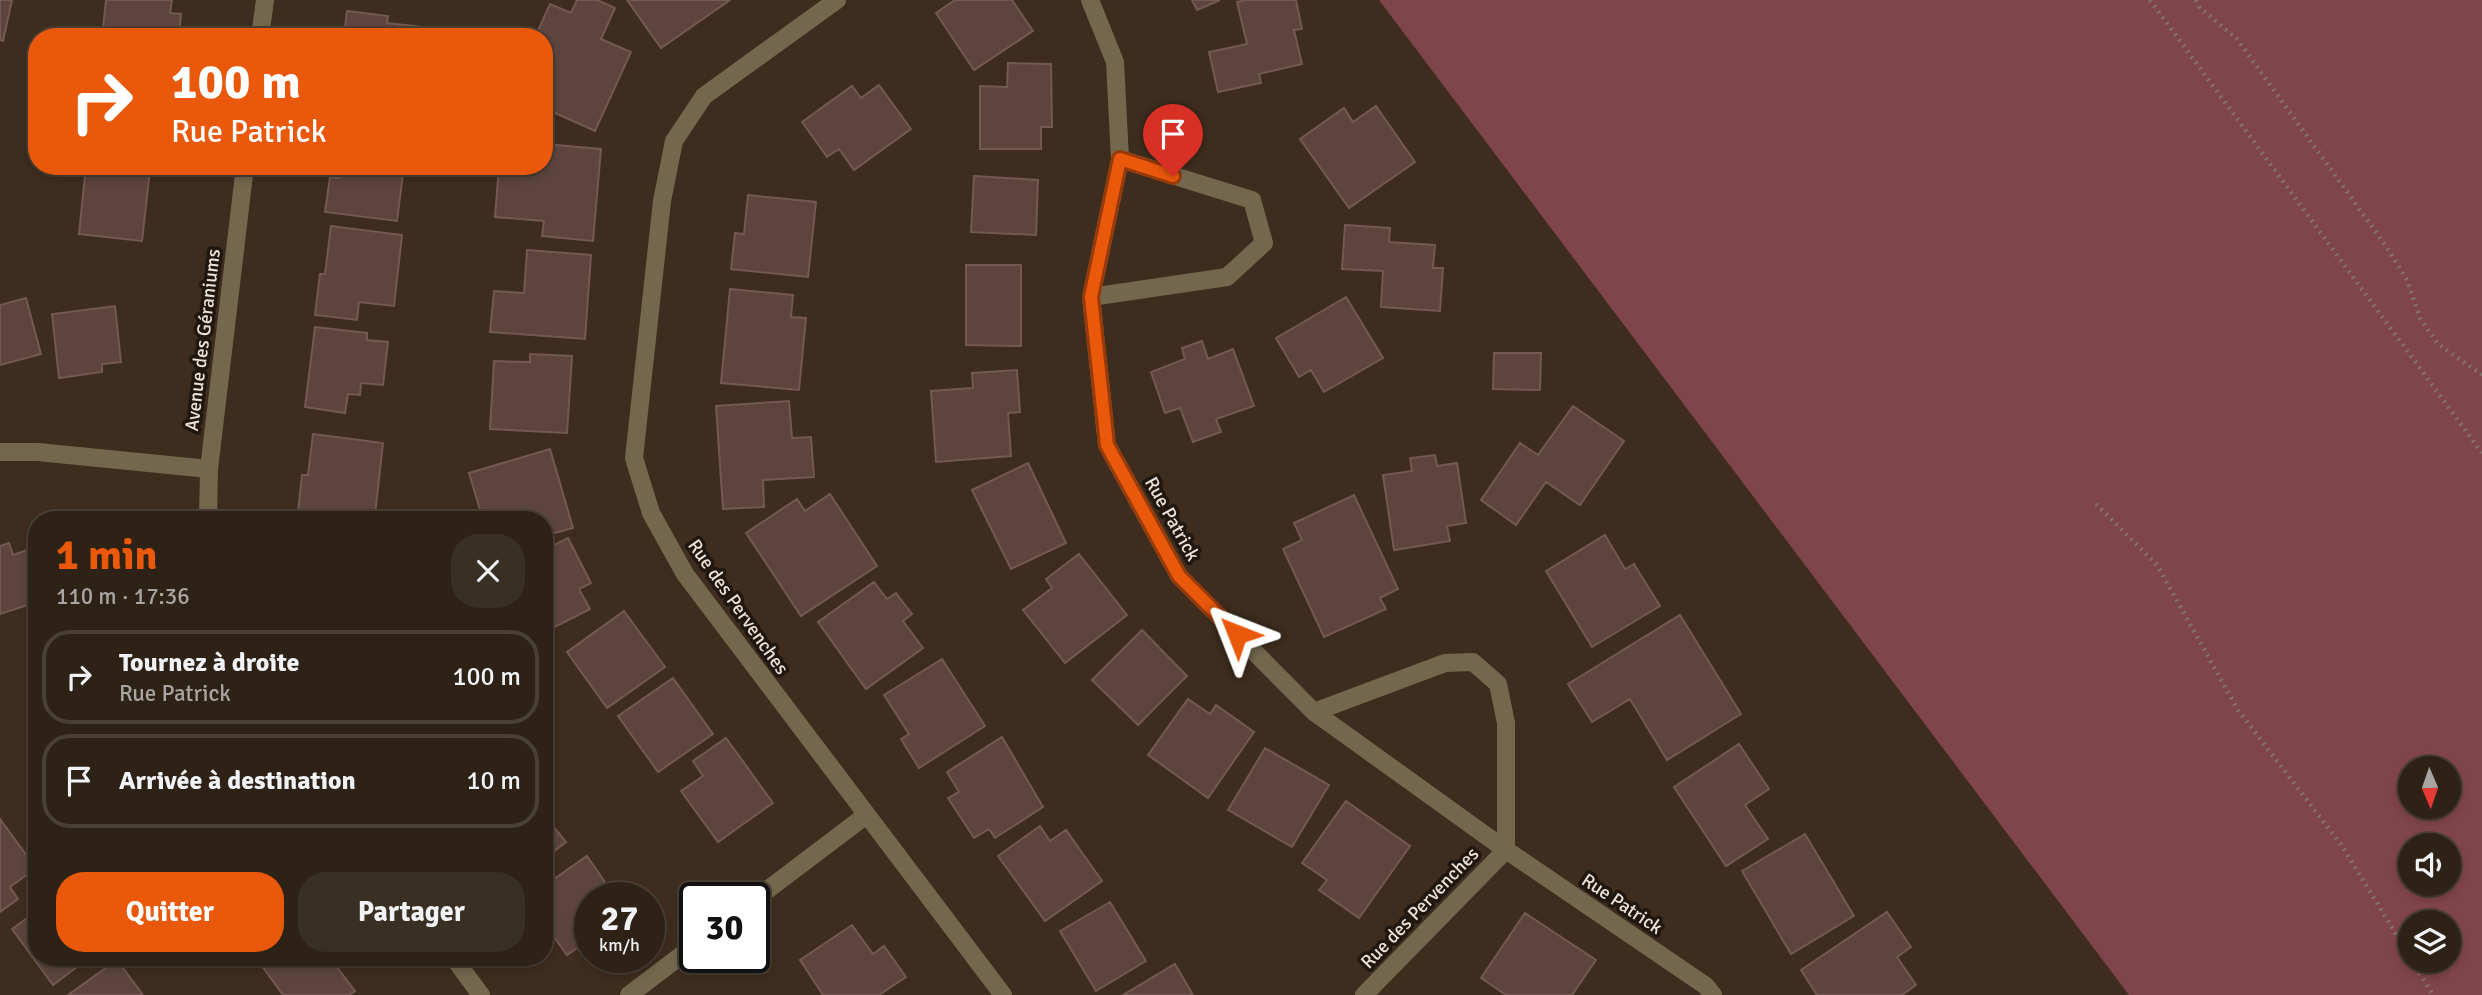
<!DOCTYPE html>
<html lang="fr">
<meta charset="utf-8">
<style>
:root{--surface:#2e2216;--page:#3a2f23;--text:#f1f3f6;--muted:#a7a4a1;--line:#493f35;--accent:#ea580c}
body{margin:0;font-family:Signika,sans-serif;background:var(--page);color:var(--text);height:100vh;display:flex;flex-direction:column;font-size:26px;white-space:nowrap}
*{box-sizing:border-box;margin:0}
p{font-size:23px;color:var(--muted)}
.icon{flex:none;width:38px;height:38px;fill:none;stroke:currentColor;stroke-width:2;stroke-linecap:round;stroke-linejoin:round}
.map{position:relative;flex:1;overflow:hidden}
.drawer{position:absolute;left:28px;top:511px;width:525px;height:455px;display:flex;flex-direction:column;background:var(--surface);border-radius:28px;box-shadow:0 4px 10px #0003,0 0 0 2px var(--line)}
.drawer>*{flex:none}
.top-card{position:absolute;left:28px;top:28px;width:525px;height:147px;border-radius:28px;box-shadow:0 4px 10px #0003,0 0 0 2px var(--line);background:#ea580c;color:#fff;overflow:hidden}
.needle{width:46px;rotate:178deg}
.buttons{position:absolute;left:2398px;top:756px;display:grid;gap:14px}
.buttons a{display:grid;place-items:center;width:63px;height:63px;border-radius:50%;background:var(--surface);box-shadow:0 4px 10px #0003,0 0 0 2px var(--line);font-size:35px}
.speed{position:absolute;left:574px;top:882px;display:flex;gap:14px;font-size:35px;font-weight:700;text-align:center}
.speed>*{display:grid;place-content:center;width:91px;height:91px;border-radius:50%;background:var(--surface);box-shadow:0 4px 10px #0003,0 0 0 2px var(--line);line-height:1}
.speed small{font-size:18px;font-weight:400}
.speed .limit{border:4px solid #111;border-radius:10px;background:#fff;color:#111}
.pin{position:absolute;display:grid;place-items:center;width:60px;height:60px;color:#fff;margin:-72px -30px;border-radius:50% 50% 50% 0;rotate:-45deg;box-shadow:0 0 7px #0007}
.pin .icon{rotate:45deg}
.me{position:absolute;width:77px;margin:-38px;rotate:315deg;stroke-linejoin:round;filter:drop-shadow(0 0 5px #0008)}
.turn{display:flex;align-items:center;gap:24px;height:147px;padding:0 28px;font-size:32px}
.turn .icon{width:91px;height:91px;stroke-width:2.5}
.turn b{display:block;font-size:49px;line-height:60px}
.round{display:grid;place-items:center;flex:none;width:74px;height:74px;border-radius:28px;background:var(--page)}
.overview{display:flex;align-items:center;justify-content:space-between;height:119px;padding:0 28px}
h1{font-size:42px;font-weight:700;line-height:52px;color:var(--accent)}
.cta{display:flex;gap:14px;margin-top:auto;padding:14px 28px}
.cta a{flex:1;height:80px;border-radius:28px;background:var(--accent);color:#fff;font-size:28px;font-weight:700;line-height:80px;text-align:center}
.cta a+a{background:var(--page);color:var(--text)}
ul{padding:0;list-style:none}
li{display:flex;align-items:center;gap:21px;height:94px;margin:0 14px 10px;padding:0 14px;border:4px solid var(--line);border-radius:28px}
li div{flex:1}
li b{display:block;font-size:26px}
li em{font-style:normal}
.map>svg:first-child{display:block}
</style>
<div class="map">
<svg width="2482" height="995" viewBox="0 0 2482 995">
<rect width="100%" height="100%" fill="#3e2d1e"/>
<path fill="#80454b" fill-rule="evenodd" d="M1379,0H2482V995H2129ZM2410,768H2448V807H2410ZM2410,845H2448V884H2410ZM2410,922H2448V961H2410Z"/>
<path fill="#5d453d" stroke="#725951" stroke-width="2" d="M0,0H12L3,41L0,40Z
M106,0H172L170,13L181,14L179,37H102Z
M577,0H597L615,8L601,39L631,52L595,131L544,108V37H535L550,4L571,13Z
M627,0H730L661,48Z
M955,0H1012L1033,31L974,70L936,13Z
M1192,0H1220L1197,10Z
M1246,0H1296L1302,29L1294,30L1302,64L1259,74L1261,83L1218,92L1209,52L1247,44L1237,2Z
M347,11L388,16L387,23L449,30L448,37H344Z
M1008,63L1051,64L1052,127H1041V149H980V86L1007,87Z
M879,85L911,129L854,170L839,149L827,157L802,122L852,86L861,98Z
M1376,106L1415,162L1349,208L1300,139L1344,108L1353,122Z
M544,144L601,149L593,241L542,236L544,221L495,217L499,166H544Z
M86,166L150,170L142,241L79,234Z
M341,166H404L397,221L325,212L330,177L339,178Z
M974,176L1038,180L1036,235L971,232Z
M748,195L816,202L808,277L731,269L735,233L744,234Z
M1345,225L1390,228L1389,242L1435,245L1433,268H1443L1440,311L1381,307L1383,271L1342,269Z
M331,226L402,235L394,306L359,302L357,320L315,315L320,274H325Z
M527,250L591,255L585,339L490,332L494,291L524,293Z
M966,265H1021V346L966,345Z
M730,289L793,295L791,317L806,318L799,390L721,383Z
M1346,297L1383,358L1324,392L1311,370L1299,377L1276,338Z
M26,298L41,354L0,365V305Z
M115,306L121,362L102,364V372L59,378L52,314Z
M315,327L367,333V340L388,342L383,385L361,383L360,395L348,394L345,413L305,407Z
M1202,341L1208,359L1233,349L1254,406L1216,419L1221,432L1193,442L1180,408L1165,413L1151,372L1185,359L1182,348Z
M1494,353H1541L1540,390L1493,389Z
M530,354L572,356L567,433L490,429L494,361L530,362Z
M1017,370L1020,412L1008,413L1011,456L936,462L931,391L973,388L972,373Z
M789,401L792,438L811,437L814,477L763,480L764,507L723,509L716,406Z
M1573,406L1624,441L1580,505L1546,482L1516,525L1481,500L1520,443L1538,455Z
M313,434L383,443L375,515L337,511L336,517L298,512L302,475H308Z
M550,449L573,528L544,536V520H483L469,473Z
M1435,455L1437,466L1457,463L1466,523L1447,526L1450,541L1394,550L1383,475L1412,471L1410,458Z
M1028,463L1066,543L1011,569L972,490Z
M830,494L877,566L801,616L746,533L797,499L805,511Z
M1354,495L1398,589L1380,598L1386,609L1324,637L1283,549L1302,540L1294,523Z
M1605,535L1625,569L1634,564L1660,606L1592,647L1546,571Z
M568,538L591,583L579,589L590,609L549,630L544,620V550Z
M9,543L13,555L33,548L37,557V602L0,614V546Z
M1079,554L1127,615L1065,663L1023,610L1052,588L1046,579Z
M874,582L887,599L896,593L912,614L903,621L923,648L866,689L818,622Z
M624,611L665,667L607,708L567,652Z
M1680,615L1741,714L1667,760L1630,699L1592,722L1568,684Z
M1142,630L1187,676L1138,725L1092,680Z
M942,659L985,726L919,768L901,739L909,734L884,695Z
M673,678L713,734L658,772L618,716Z
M1188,699L1210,714L1216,705L1254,732L1208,798L1148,755Z
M1002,737L1043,807L995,838L989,829L974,838L948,798L959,792L947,772Z
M726,738L773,803L718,842L681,791L703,776L693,761Z
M1739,744L1769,789L1745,805L1768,839L1726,866L1674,787Z
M1265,748L1329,785L1292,847L1228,810Z
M1346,801L1410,846L1359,918L1319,890L1327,880L1302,863Z
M544,815L566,842L544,859Z
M0,819L36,868L10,887L18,899L0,912Z
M1040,826L1050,841L1066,830L1102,881L1045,921L998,856Z
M1805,834L1854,916L1791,954L1742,871Z
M587,856L616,898H590V939L567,955L544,923V886Z
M1110,902L1146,961L1096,991L1060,931Z
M37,911V957H90L53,985L12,929Z
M1887,912L1911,947L1897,957L1916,985L1902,995H1817L1801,970Z
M1525,913L1596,960L1572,995H1506L1481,978Z
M852,925L873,954L884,946L906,977L879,995H823L800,960Z
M274,957H339L333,962L355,991L349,995H283L262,966Z
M117,960L143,995H68Z
M1175,964L1193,995H1123Z"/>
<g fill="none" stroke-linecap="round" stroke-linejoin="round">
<path stroke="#817365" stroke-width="4.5" stroke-dasharray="2 5" stroke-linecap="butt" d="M2150,0L2482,453
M2196,0L2200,8L2237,39L2386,246L2407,280L2420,318L2438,344L2482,375
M2096,504L2157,565L2238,710L2342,846L2410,957
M2412,961L2433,995"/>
<path stroke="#73684e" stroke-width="18" d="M837,0L704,96L674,141L662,201L634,458L651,513L685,574L1003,995
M1090,0L1115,62L1120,159L1091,297L1107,445L1179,576L1314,712L1506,850L1706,986L1713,995
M260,37L265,0
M1091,297L1227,277L1264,243L1252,200L1120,159
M0,452H38L209,469
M208,520L209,469L245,166
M1314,712L1445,663L1473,662L1498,684L1506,723V850L1364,995
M754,900L865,816
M453,957L481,995
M629,995L695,945"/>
</g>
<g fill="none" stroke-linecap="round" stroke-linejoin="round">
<defs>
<path id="route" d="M1173,176L1120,159L1091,297L1107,445L1179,576L1237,634"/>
</defs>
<use href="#route" stroke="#983908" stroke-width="18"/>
<use href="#route" stroke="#ea580c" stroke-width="12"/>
</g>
<g text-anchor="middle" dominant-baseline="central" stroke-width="7" stroke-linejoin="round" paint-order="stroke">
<g font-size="19" fill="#ede2d8" stroke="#1f1710">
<text transform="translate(203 340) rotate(-83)">Avenue des Géraniums</text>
<text transform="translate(1172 519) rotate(61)">Rue Patrick</text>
<text transform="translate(738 607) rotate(55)">Rue des Pervenches</text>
<text transform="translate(1622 904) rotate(34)">Rue Patrick</text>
<text transform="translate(1420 908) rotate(-46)">Rue des Pervenches</text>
</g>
</g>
</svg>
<div class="buttons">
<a><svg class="needle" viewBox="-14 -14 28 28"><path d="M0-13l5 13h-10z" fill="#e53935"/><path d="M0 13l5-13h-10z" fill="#a7a4a1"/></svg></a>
<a><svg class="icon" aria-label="sound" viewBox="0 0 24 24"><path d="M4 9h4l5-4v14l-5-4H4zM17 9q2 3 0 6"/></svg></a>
<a><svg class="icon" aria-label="layers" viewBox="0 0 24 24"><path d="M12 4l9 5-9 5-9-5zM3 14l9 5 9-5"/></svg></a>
</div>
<div class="speed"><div>27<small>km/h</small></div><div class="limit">30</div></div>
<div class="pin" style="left:1173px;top:176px;background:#d93025"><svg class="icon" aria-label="arrive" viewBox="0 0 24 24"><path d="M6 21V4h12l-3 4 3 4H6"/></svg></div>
<svg class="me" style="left:1237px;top:634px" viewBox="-20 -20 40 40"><path d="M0-17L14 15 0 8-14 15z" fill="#ea580c" stroke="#fff" stroke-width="4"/></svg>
<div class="top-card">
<div class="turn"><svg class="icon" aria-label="right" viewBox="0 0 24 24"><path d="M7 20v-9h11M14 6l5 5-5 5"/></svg><div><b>100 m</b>Rue Patrick</div></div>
</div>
<section class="drawer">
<div class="overview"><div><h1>1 min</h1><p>110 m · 17:36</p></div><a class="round"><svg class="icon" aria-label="close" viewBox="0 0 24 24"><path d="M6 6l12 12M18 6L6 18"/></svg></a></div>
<ul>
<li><svg class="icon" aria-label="right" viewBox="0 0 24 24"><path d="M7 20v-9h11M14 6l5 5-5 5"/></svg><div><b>Tournez à droite</b><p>Rue Patrick</p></div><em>100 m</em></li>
<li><svg class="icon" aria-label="arrive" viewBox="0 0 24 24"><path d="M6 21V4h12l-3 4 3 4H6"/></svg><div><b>Arrivée à destination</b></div><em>10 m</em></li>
</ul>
<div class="cta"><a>Quitter</a><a>Partager</a></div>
</section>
</div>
